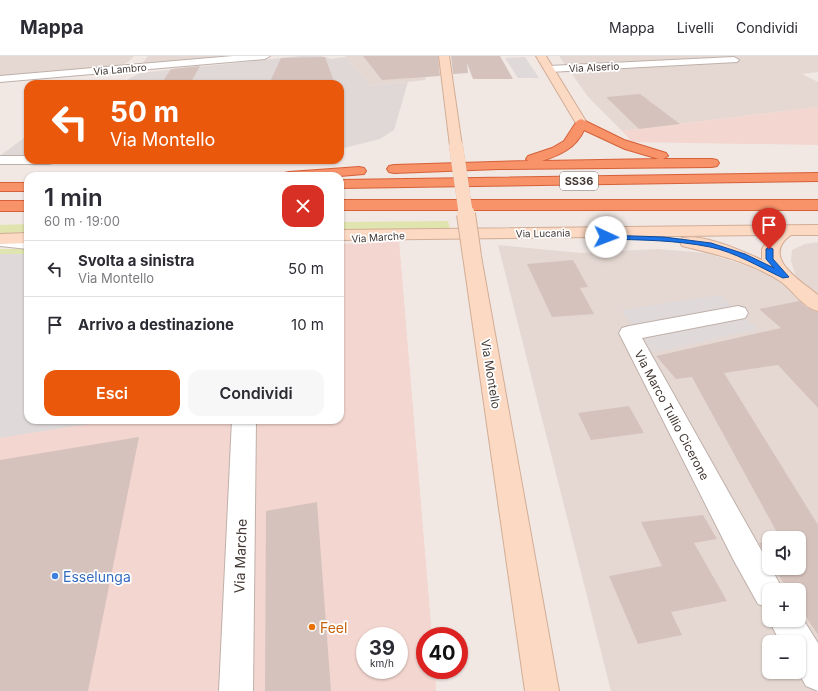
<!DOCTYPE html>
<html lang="it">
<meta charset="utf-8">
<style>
:root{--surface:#fff;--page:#f7f7f7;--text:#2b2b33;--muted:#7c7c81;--line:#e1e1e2;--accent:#ea580c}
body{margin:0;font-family:Inter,sans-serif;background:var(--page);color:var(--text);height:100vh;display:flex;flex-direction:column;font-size:15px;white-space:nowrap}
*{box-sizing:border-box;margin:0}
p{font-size:13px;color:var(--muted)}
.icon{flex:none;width:22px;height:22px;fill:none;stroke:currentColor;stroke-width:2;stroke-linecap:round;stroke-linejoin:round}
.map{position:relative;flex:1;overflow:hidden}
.panel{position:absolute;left:24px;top:116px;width:320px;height:252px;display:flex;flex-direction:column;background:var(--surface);border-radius:12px;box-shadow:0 1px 3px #0004}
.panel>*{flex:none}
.hud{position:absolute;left:24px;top:24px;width:320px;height:84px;border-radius:12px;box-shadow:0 1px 3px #0004;background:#ea580c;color:#fff;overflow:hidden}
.buttons{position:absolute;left:762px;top:475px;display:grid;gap:8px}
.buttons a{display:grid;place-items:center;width:44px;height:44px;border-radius:8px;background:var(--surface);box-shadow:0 1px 3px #0004;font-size:20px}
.speed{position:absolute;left:356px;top:571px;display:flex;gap:8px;font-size:20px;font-weight:700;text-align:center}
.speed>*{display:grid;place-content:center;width:52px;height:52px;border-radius:50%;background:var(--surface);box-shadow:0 1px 3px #0004;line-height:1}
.speed small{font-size:10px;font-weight:400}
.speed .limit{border:6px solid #d22;background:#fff;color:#111}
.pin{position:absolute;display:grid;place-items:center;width:34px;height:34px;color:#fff;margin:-41px -17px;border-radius:50% 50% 50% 0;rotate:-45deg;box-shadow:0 0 4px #0007}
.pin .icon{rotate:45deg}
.me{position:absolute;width:44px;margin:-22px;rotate:92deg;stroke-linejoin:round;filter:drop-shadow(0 0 3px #0008)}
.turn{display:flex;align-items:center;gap:14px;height:84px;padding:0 20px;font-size:18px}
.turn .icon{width:52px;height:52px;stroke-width:2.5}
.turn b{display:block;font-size:28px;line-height:34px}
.round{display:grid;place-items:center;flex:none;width:42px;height:42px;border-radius:12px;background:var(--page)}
.headline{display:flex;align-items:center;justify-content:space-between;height:68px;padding:0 20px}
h1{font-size:24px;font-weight:600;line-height:30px}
.cta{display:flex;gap:8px;margin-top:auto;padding:8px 20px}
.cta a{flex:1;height:46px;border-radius:12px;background:var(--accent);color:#fff;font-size:16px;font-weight:600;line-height:46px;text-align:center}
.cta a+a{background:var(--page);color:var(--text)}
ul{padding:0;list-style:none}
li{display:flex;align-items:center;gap:12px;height:56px;padding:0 20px;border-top:1px solid var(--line)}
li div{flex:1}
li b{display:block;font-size:15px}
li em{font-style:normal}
header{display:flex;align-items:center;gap:24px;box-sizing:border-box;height:56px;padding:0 20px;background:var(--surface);border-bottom:1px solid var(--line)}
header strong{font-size:19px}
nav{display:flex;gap:22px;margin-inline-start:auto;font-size:14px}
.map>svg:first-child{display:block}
</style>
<header>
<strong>Mappa</strong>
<nav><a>Mappa</a><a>Livelli</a><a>Condividi</a></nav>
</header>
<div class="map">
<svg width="818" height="635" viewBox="0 0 818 635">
<rect width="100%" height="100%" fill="#f1e8e4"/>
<path fill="#e5d8d2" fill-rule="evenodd" d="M0,0H134L127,7L112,12L0,21Z
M148,0H218L216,3L141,9Z
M346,0H424L430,6L425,24L371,30L345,1Z
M559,0H818V16L802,18L818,26V51L622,75L589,42Z
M818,186V239L796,221L791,205L792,194L805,188Z
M498,189L580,197L658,193L706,197L745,209L779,223L818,258V635H611ZM769,482H799V512H769ZM769,534H799V564H769ZM769,586H799V616H769Z"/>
<path fill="#f3d6cf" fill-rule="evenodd" d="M818,51V89L632,86L622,75Z
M399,184L432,580H425V614H435L436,635H0V198H28V364H340V188ZM365,580H399V614H365Z"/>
<path fill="#e0d8d6" d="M300,0H321L331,3L345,1L371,30L408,26L394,74L380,83L340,93V28H120L140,17Z
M28,79V99H1Z"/>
<path fill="#e0e4ae" d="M448,165L450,173L340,175V166Z
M28,168V178H0V169Z
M0,193H28V198H0Z"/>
<path fill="#dfdad9" d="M525,1L539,22H518L505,2Z
M0,198H28V364H113L0,382Z
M720,239L758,273L652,297L621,254Z"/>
<path fill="#d5c2bd" d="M363,0H438L440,20L382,24Z
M451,0H500L513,23H473L467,7L468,17L453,18Z
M325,1L335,28H269L281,2Z
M200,10L190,28H161L171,13Z
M640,38L680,68L639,73L606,41Z
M573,204L588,231L580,232L594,258L552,261L527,208Z
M799,245L806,251L818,256V352L778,309L724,317L818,469V579L799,550V534H788L774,512H799V482H780L692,321L676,323L656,300L781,272L759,253Z
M629,350L644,377L591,384L578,357Z
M139,381L88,635H0V404Z
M317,446L331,635H265L266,455Z
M703,459L717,483L694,487L727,545L671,556L682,579L638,588L609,520L662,510L641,466Z
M769,486V504L759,487Z"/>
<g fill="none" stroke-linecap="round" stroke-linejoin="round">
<defs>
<path id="street" d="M233,0H270L265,3L0,26V20Z
M734,1L739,4L737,6L549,16L544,13L549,10Z
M0,100H28V104H55L53,107L48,108H0Z
M0,180L28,183V193L0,190Z
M738,250L745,252L748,257L745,262L642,282L769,508V512H771L783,534H769V552L758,548L733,503L619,277L622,272L629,270Z
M232,364H256L253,635H219Z
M799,557L818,587V635L806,630L798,616H799V586H780L769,564H799Z"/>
<path id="secondary" d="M439,0H449L462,90L456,94L450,90Z
M536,0H546L587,67L585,69H577Z
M818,169V179H791C760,201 800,224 818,239V255C802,251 793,234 780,225C750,206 716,198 682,190L680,186L682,182C703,177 743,195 762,204V193L770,179L340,184V174Z
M28,177V187L0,188V178Z
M472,195L478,196L481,200L559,635H525L463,200L466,196Z"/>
<path id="highway" d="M581,63L624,84L666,97L668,100L663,103H712L717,104L719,107L717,110L712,111L499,113L394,117L389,116L387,113L389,110L394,109L528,105L526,103L528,100L552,92L564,85L577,65ZM584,74L625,93L659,103L542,105C560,99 576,92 584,74Z
M359,111L364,112L366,115L364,118L340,120H282L284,117L289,116Z
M818,117V125L340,132V124Z
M0,127H28V135H0Z
M340,144H818V154H340Z
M0,145H28V155H0Z"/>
</defs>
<use href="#street" stroke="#bfb0aa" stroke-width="2"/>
<use href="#secondary" stroke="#d2ad97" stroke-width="2"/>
<use href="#highway" stroke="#d66139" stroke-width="2"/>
<use href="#street" fill="#fff" fill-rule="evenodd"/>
<use href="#secondary" fill="#fcd9c3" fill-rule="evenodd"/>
<use href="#highway" fill="#f79269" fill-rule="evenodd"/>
<defs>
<path id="secondary-bridge-far1" d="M456,90L466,159"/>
<path id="secondary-bridge" d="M466,158L472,200"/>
</defs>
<use href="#secondary-bridge-far1" stroke="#d2ad97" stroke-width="14" stroke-linecap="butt"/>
<use href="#secondary-bridge" stroke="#d2ad97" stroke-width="20" stroke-linecap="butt"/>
<use href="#secondary-bridge-far1" stroke="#fcd9c3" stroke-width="14"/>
<use href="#secondary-bridge" stroke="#fcd9c3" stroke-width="18"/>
</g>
<path fill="#1a73e8" stroke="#114b97" d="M604,179L664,181L711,187L745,198L774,212L766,203V193L769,191L773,193V203L789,221L783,222C759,211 735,196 710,191C676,184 640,184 606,183L604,182Z"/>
<circle fill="#3f7fe0" stroke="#fff" stroke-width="1.5" cx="55" cy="520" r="4"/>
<circle fill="#e8710a" stroke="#fff" stroke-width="1.5" cx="312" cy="571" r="4"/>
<g text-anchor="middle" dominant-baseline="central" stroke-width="3.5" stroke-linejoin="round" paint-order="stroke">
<g font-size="10" fill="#433834" stroke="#fff">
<text transform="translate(594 11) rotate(-3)">Via Alserio</text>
<text transform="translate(120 13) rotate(-5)">Via Lambro</text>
<text transform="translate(543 177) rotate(-1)">Via Lucania</text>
<text transform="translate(378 181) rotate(-4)">Via Marche</text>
</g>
<rect fill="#fff" stroke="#7b7471" stroke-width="1" x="560" y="116" width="38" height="18" rx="3"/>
<g font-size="11" font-weight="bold" fill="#433834">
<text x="579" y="125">SS36</text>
</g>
<g font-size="12" fill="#433834" stroke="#fff">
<text transform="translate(491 318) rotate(81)">Via Montello</text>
<text transform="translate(672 359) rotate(62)">Via Marco Tullio Cicerone</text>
</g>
<g font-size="14" fill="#433834" stroke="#fff">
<text transform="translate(240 500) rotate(-88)">Via Marche</text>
</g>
<g font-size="14" fill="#366cbe" stroke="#fff" text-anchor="start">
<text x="63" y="520">Esselunga</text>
</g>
<g font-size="14" fill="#c56008" stroke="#fff" text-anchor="start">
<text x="320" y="571">Feel</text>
</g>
</g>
</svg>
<div class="buttons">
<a><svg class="icon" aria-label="sound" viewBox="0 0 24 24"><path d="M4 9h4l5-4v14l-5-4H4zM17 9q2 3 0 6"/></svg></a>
<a>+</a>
<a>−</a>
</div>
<div class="speed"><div>39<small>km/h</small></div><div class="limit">40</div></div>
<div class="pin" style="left:769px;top:193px;background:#d93025"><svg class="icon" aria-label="arrive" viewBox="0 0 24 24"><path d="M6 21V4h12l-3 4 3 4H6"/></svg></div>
<svg class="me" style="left:606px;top:181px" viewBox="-20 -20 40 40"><circle r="19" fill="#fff"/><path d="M0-13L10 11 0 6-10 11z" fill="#1a73e8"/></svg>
<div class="hud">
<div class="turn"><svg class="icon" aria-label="left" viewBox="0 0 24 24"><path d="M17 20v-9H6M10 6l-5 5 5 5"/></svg><div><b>50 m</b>Via Montello</div></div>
</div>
<section class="panel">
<div class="headline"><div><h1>1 min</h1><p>60 m · 19:00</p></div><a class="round" style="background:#d93025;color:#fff"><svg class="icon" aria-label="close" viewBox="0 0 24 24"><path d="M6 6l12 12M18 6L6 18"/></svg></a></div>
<ul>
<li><svg class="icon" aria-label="left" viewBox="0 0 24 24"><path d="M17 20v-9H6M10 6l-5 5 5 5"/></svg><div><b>Svolta a sinistra</b><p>Via Montello</p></div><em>50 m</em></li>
<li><svg class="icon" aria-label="arrive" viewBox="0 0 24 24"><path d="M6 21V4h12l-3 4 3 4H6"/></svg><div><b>Arrivo a destinazione</b></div><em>10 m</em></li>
</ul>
<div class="cta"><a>Esci</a><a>Condividi</a></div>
</section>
</div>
